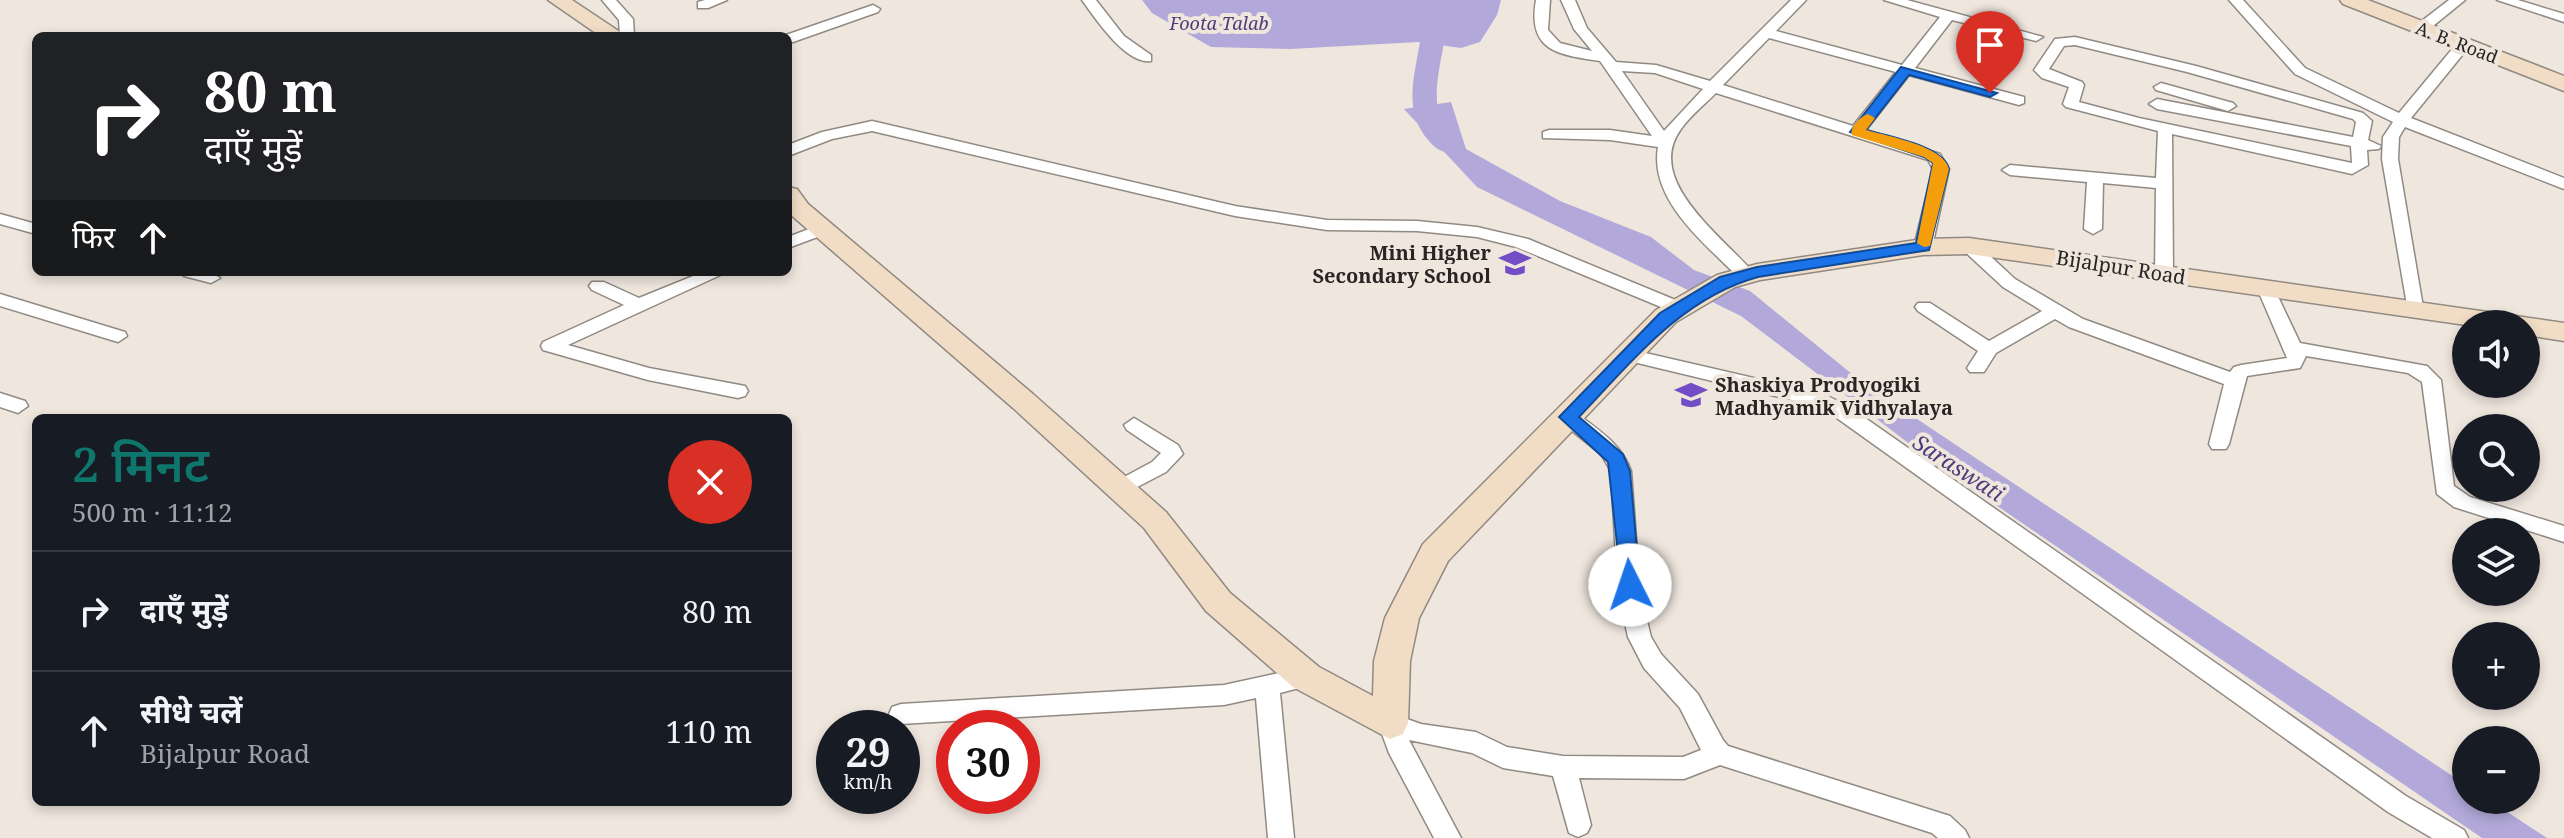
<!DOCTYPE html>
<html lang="hi">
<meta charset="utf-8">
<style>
:root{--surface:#171b24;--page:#20242c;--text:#f1f3f6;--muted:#9ea1a6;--line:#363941;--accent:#0f766e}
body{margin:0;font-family:"Noto Serif","Noto Sans Devanagari",serif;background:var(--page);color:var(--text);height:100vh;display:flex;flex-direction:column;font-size:30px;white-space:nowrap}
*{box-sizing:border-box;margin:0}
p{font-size:26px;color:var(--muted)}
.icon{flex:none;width:44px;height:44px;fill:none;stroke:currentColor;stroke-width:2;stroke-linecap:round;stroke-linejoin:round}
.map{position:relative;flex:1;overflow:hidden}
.panel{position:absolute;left:32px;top:414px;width:760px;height:392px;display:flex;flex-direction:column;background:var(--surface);border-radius:12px;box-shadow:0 4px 12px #0003}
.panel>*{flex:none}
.hud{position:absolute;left:32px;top:32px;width:760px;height:244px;border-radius:12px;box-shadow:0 4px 12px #0003;background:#202124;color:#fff;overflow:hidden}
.fabs{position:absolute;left:2452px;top:310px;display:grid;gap:16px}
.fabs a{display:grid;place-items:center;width:88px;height:88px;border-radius:50%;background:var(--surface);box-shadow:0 4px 12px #0003;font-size:40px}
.speed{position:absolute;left:816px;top:710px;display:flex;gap:16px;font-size:40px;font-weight:700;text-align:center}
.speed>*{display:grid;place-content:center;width:104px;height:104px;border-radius:50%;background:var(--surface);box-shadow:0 4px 12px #0003;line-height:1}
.speed small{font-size:20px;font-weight:400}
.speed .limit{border:12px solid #d22;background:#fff;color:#111}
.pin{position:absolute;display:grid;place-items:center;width:68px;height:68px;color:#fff;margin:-82px -34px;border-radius:50% 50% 50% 0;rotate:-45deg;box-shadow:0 0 8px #0007}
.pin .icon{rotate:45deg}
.me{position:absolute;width:88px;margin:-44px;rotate:356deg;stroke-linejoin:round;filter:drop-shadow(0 0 6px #0008)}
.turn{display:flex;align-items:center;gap:28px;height:168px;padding:0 40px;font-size:36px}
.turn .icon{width:104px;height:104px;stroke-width:2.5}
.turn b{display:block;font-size:56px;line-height:68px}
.then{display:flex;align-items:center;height:76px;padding:0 40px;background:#0003;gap:16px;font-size:30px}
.round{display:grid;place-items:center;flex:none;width:84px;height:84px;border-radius:42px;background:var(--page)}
.headline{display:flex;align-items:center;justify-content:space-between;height:136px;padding:0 40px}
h1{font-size:48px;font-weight:600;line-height:60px;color:var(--accent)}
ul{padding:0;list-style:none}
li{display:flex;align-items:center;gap:24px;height:120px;padding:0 40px;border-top:2px solid var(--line)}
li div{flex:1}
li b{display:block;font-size:30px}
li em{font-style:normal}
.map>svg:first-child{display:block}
</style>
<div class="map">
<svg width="2564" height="838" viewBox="0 0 2564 838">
<rect width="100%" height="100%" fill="#efe6de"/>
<path fill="#b2a9da" d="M1142,0H1501L1497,15L1480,42L1461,48L1418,42L1290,49L1211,47L1152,13Z
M1451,102L1466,149L1560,201L1651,237L1694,270L1750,291L1863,383L2466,785V800H2489L2547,838H2482L1936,464L1741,316L1477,187L1404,109Z"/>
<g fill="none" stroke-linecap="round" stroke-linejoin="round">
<path fill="#b2a9da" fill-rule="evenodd" d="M1432,35L1441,37L1444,42C1440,68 1430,101 1444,125C1449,133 1456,138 1461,145L1458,151C1444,154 1438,151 1429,141C1403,112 1414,77 1420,42L1423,37Z"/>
<defs>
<path id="minor" d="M602,0H616L633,19L634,36H620L619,20Z
M705,0H727L708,8H698V2Z
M1082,0H1096L1124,36L1151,55V61C1126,65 1095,18 1082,0Z
M1536,0H1550L1548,30L1560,43L1592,51L1574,29L1561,0H1575L1587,28L1616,62L1656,65L1710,81L1791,0H1806L1776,31L1902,65L1940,17L1884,0H1907L2043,37L2036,41L1952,20L1915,68L2024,97V103L2019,105L1909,75L1866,130L1940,154L1949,169L1932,247L1923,252L1914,247L1933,169L1928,160L1716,93C1705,104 1690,116 1681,129C1642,182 1728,240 1755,275L1746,280L1740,279C1706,244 1649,201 1658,147L1610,140L1543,138V132L1549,130H1610L1652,136L1600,61C1558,55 1527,51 1536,0ZM1769,38L1896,72L1853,126L1723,85ZM1622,71L1655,73L1703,89L1664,131Z
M2229,0H2243L2305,68L2399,113L2458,42H2468V48L2411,118L2564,178V189L2405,127L2399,137L2398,159L2423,307L2414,313L2408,311L2382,159L2383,137L2393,122L2295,74Z
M2449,0H2465L2433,26H2423V20Z
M2497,0H2518L2564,14V22Z
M873,5L880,9L878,12L793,42L788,43V36H783Z
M2075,37L2196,66L2363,113L2372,121L2368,140L2381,146L2379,149L2367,150L2368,165L2352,174L2172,134L2173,274L2170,278H2158L2155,274L2156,188L2103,183L2102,229L2093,234L2084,229L2087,182L2010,175L2002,170L2010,165L2156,178L2158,131L2066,107L2063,104L2069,87L2042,78L2034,70L2055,39ZM2075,45L2187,72L2353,119L2356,122L2353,137L2157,99L2149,104L2157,109L2351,146L2352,163L2139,118L2079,102L2084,85L2082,82L2049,69L2064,46Z
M2161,83L2233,103L2236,106L2228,111L2156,90L2154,87Z
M872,121L1235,206L1327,220L1417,221L1477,227L1528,239L1685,304L1688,308L1679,314L1673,312L1516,247L1477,237L1417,231L1327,230L1235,216L872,131L832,139L788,156V145L822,132Z
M0,214L36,224V234L0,224Z
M822,224L828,225L831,229L828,233L788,248V237Z
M1969,241L1975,242L2015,279L2083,319L2230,372L2234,367L2241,365L2287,358L2257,288L2266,282L2272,284L2300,343L2427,366L2441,380L2454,486L2470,497L2564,526V542L2454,507L2437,494L2422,382L2408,373L2306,356L2300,368L2247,376L2229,444L2226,449H2212L2209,444L2224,384L2069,327L2055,319L1996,353L1984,372H1970L1967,368L1978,351L1918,311L1915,307L1918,303H1930L1989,341L2042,311L2003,287L1963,250L1960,246Z
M181,272H210L220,278L211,283L184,276Z
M703,272H727L568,345L649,368L745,386L748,391L745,396L738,398L648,380L543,350L541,346L543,342L624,305L592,290L589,286L592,282H604L639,298Z
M0,294L125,332L127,336L118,342L0,306Z
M1628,349L1823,394L1848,406L2406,796L2464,830L2468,838H2432L2388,812L1834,416L1817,406L1621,359L1618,355Z
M0,393L25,401L28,406L18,413L0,407Z
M1568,410L1575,412C1597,429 1622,444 1631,471L1640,592L1651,637L1661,654L1698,694L1723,740L1728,746L1950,816L1965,830L1969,838H1938L1932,833L1720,765L1684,779L1579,778L1591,825L1587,833L1578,837L1569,833L1553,776L1503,768L1472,753L1409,740L1461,838H1434L1389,753L1378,723L1381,716L1390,713L1421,724L1476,732L1507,747L1563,756L1683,757L1701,750L1680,708L1644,668L1628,637L1618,592L1611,471L1601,454L1561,422L1558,417Z
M1134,418L1178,445L1183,454L1166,472L1120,496L1113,493L1109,488L1113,483L1152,462L1161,453L1127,430L1124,425Z
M1306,667L1314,670L1318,677L1314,684L1280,693L1294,838H1268L1256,698L1224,705L901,724L892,721L889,714L892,707L901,704L1224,685Z"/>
<path id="secondary" d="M548,0H572L626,36H600Z
M2340,0H2368L2564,76V91L2343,4Z
M788,187L797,189L808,204L1033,394L1166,512L1230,593L1319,667L1373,696L1374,661L1385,618L1423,544L1656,310L1717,275L1757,264L1923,239L1969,238L2564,323V341L2526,335V324L2466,325L1969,254L1923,255L1760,280L1735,287L1676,322L1448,561L1419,618L1410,661L1408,723L1403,734L1390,739L1293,687L1206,611L1144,528L1013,408L790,214Z"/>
</defs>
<use href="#minor" stroke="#918a82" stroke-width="3"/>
<use href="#secondary" stroke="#918a82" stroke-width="3"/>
<use href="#minor" fill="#fff" fill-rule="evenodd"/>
<use href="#secondary" fill="#f1ddc6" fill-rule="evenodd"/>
</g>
<path fill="#1a73e8" stroke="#114b97" stroke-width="2" d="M1901,67L1997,93L1990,97L1909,75L1866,130C1887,136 1944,146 1949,169L1929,250L1758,277C1681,298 1632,362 1579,417L1623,454L1630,471L1640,585L1637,590H1622L1608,462L1559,417L1660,313L1720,277L1757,267L1916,243L1933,163L1924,157L1850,132Z"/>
<path fill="#f59e0b" d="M1868,114L1875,118L1866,130C1887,136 1944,146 1949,169L1930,246L1924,247L1917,243L1933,163L1924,157L1852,135C1849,128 1861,116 1868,114Z"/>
<defs>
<symbol id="school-bare" viewBox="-9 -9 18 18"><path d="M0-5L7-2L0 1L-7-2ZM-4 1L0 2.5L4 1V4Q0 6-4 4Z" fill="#724dc6" stroke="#efe6de" stroke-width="2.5" paint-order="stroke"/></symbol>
</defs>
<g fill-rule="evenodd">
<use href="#school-bare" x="1493" y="241" width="44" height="44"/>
<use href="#school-bare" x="1669" y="373" width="44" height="44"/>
</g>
<g text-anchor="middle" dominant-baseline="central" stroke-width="8" stroke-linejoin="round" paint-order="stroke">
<g font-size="18" font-style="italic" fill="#4d3d7a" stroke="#efe6de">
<text x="1219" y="23">Foota Talab</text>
</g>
<g font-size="18" fill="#282522" stroke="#efe6de">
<text transform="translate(2457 42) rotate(21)">A. B. Road</text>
</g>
<g font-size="20" font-weight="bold" fill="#282522" stroke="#efe6de" text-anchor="end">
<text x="1491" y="252">Mini Higher<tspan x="1491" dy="23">Secondary School</tspan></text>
<text x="1715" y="384" text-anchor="start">Shaskiya Prodyogiki<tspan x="1715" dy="23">Madhyamik Vidhyalaya</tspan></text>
</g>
<g font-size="20" fill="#282522" stroke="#efe6de">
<text transform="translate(2121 267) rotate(9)">Bijalpur Road</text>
</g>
<g font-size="22" font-style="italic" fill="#4d3d7a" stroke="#efe6de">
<text transform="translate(1959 467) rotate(33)">Saraswati</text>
</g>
</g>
</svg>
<div class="fabs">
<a><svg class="icon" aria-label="sound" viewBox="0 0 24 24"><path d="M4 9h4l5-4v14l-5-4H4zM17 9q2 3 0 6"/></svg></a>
<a><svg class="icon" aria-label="search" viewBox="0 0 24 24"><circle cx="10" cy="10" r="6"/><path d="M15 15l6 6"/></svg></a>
<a><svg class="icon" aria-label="layers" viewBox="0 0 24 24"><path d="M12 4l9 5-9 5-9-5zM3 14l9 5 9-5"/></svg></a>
<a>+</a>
<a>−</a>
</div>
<div class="speed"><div>29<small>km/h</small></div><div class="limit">30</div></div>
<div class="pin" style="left:1990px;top:93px;background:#d93025"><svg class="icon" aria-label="arrive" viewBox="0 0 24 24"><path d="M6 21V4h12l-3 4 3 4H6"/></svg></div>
<svg class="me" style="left:1630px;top:585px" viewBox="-20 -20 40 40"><circle r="19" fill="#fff"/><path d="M0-13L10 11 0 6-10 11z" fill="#1a73e8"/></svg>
<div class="hud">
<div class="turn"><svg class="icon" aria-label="right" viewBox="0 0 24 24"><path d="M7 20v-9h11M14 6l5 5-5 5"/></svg><div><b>80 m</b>दाएँ मुड़ें</div></div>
<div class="then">फिर<svg class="icon" aria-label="ahead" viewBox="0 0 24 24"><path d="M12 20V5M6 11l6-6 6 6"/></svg></div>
</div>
<section class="panel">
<div class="headline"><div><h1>2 मिनट</h1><p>500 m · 11:12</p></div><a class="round" style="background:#d93025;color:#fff"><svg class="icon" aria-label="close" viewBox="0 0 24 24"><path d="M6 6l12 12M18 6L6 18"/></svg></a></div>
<ul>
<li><svg class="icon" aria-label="right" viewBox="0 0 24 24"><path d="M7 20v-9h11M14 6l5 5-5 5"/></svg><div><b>दाएँ मुड़ें</b></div><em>80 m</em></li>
<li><svg class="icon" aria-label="ahead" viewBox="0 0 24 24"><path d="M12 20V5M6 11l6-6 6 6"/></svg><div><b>सीधे चलें</b><p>Bijalpur Road</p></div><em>110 m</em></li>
</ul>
</section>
</div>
